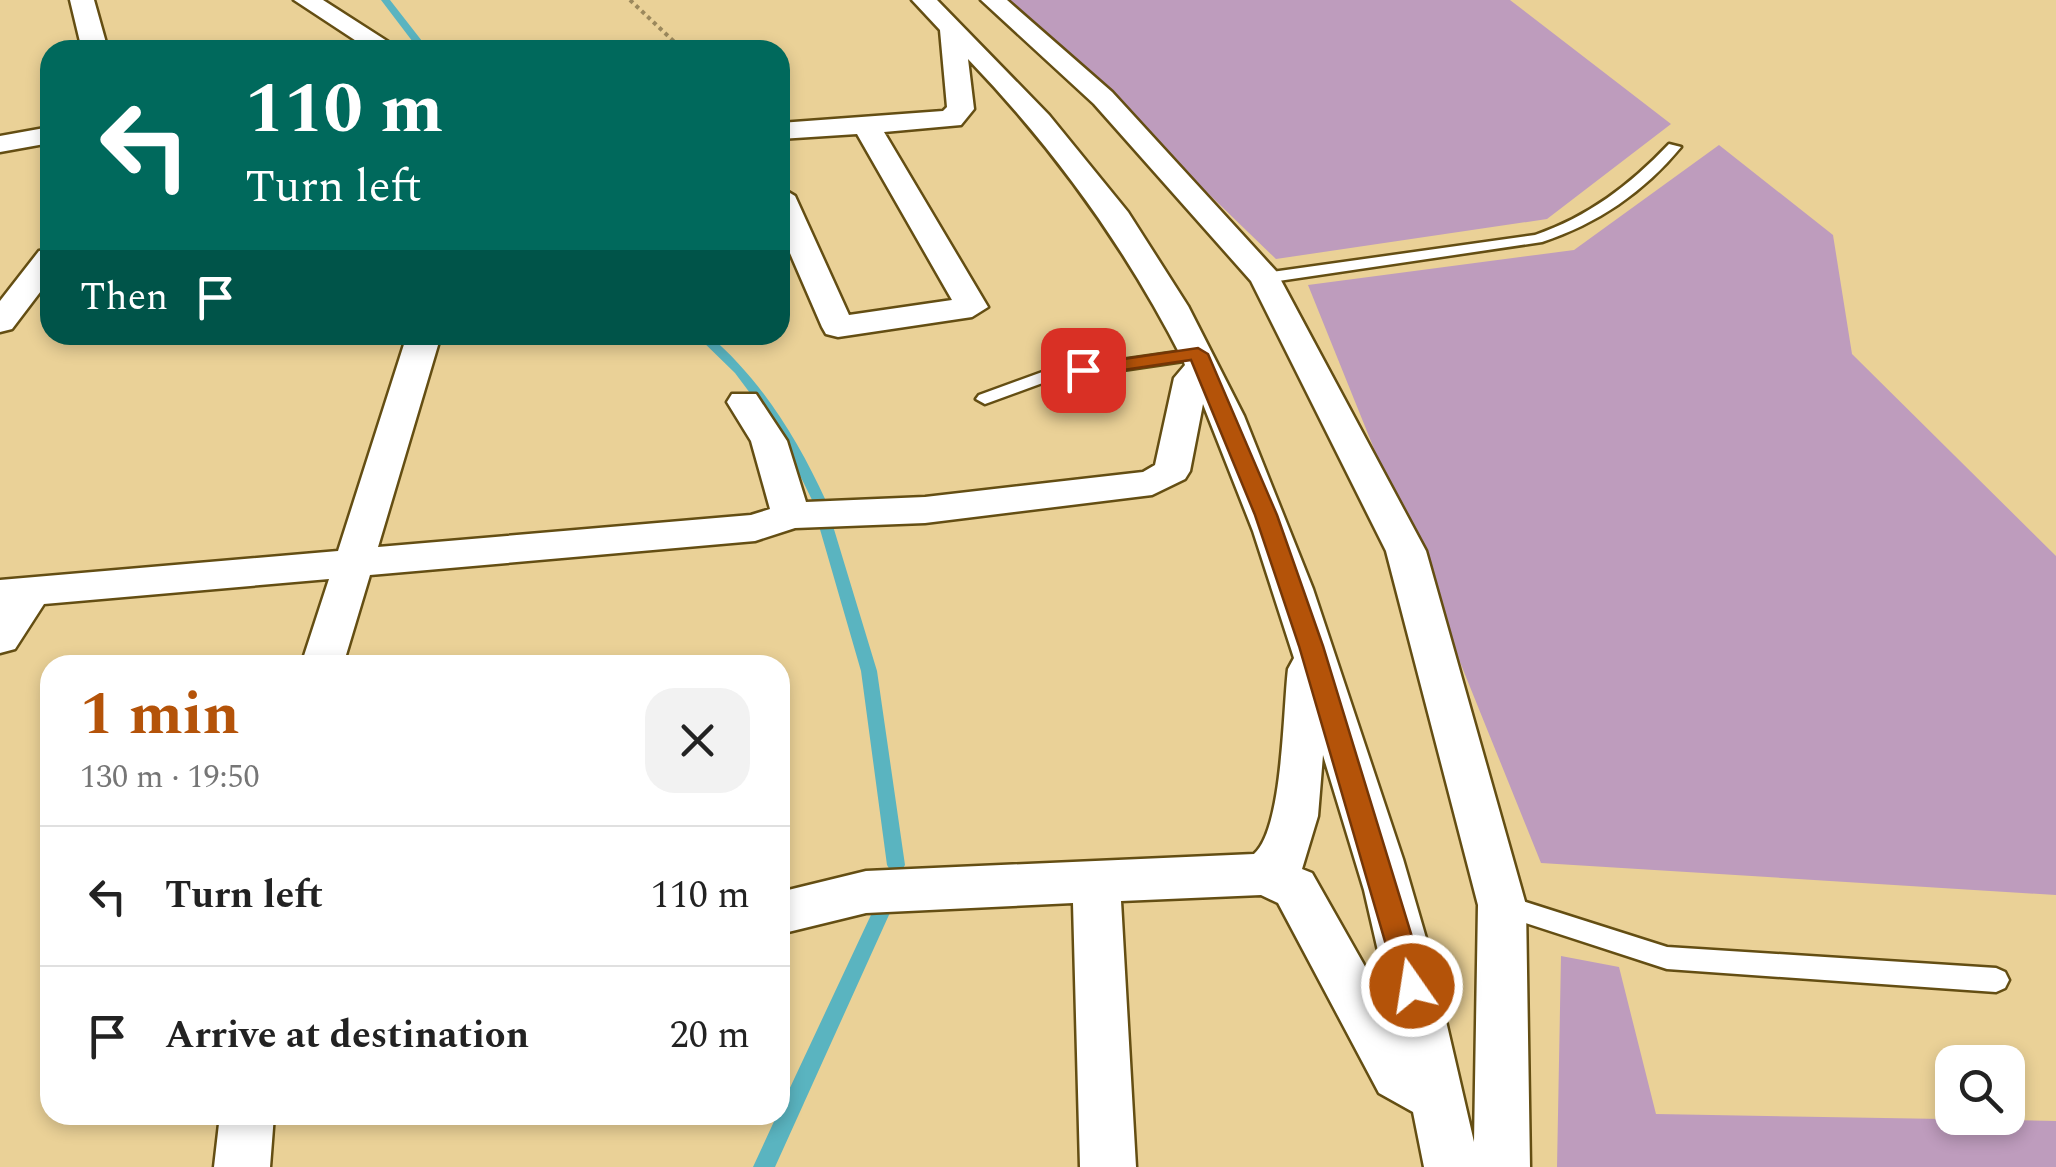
<!DOCTYPE html>
<meta charset="utf-8">
<style>
:root{--surface:#fff;--page:#f2f2f2;--text:#222;--muted:#767676;--line:#e0e0e0;--accent:#b45309}
body{margin:0;font-family:Spectral,serif;background:var(--page);color:var(--text);height:100vh;display:flex;flex-direction:column;font-size:38px;white-space:nowrap}
*{box-sizing:border-box;margin:0}
p{font-size:32px;color:var(--muted)}
.icon{flex:none;width:55px;height:55px;fill:none;stroke:currentColor;stroke-width:2;stroke-linecap:round;stroke-linejoin:round}
.map{position:relative;flex:1;overflow:hidden}
.details{position:absolute;left:40px;top:655px;width:750px;height:470px;display:flex;flex-direction:column;background:var(--surface);border-radius:30px;box-shadow:0 5px 15px #0003}
.details>*{flex:none}
.top-card{position:absolute;left:40px;top:40px;width:750px;height:305px;border-radius:30px;box-shadow:0 5px 15px #0003;background:#00695c;color:#fff;overflow:hidden}
.fabs{position:absolute;left:1935px;top:1045px;display:grid;gap:20px}
.fabs a{display:grid;place-items:center;width:90px;height:90px;border-radius:20px;background:var(--surface);box-shadow:0 5px 15px #0003;font-size:50px}
.pin{position:absolute;display:grid;place-items:center;width:85px;height:85px;color:#fff;margin:-42px;border-radius:20px;box-shadow:0 5px 15px #0006}
.me{position:absolute;width:110px;margin:-55px;rotate:347deg;stroke-linejoin:round;filter:drop-shadow(0 0 8px #0008)}
.turn{display:flex;align-items:center;gap:35px;height:210px;padding:0 40px;font-size:45px}
.turn .icon{width:130px;height:130px;stroke-width:2.5}
.turn b{display:block;font-size:70px;line-height:85px}
.then{display:flex;align-items:center;height:95px;padding:0 40px;background:#0003;gap:20px;font-size:38px}
.round{display:grid;place-items:center;flex:none;width:105px;height:105px;border-radius:30px;background:var(--page)}
.summary{display:flex;align-items:center;justify-content:space-between;height:170px;padding:0 40px}
h1{font-size:60px;font-weight:700;line-height:75px;color:var(--accent)}
ul{padding:0;list-style:none}
li{display:flex;align-items:center;gap:30px;height:140px;padding:0 40px;border-top:2px solid var(--line)}
li div{flex:1}
li b{display:block;font-size:38px}
li em{font-style:normal}
.map>svg:first-child{display:block}
</style>
<div class="map">
<svg width="2056" height="1167" viewBox="0 0 2056 1167">
<rect width="100%" height="100%" fill="#ead197"/>
<path fill="#be9cbd" d="M1008,0H1510L1671,124L1547,219L1276,259Z
M1719,145L1833,235L1852,354L2056,556V895L1541,863L1308,285L1574,250Z
M1561,956L1619,967L1656,1114L2056,1121V1167H1557Z"/>
<g fill="none" stroke-linecap="round" stroke-linejoin="round">
<path fill="#5ab4c0" fill-rule="evenodd" d="M381,0H390L429,50H419Z
M696,335H709C762,381 797,438 826,501L824,504H814L790,455L765,413L735,373Z
M826,521L833,526L877,671L905,865L902,870L896,873L890,870L887,865L861,671L819,526Z
M884,898L890,900L893,906L775,1167H753L777,1115H780V1109L878,900Z"/>
<defs>
<path id="lane" d="M1669,144L1681,147C1644,192 1597,224 1542,242L1265,283L1257,278L1265,273L1535,235C1588,217 1630,185 1669,144Z
M1198,349L1204,350V358L1048,381L985,404L976,399L979,395L1045,371Z
M1504,895L1667,947L1996,968L2005,972L2009,980L2005,988L1996,992L1667,969L1495,913L1492,906L1495,899Z"/>
<path id="street" d="M70,0H94L108,50H82Z
M294,0H323L401,50H370Z
M912,0H937L1049,115L1128,212L1188,306L1244,416L1313,589L1403,859L1430,952L1474,1142L1478,905L1386,551L1251,281L1094,104L981,0H1007L1112,92L1276,271L1426,551L1526,905L1530,1167H1424L1413,1112L1379,1093L1278,903L1261,895L1121,901L1136,1167H1080L1073,903L866,913L780,934V892L866,871L1254,854C1283,829 1283,710 1288,669L1294,658L1253,531L1203,404L1190,471L1185,479L1152,495L925,523L795,528L755,541L370,575L343,665H301L329,579L44,604L15,649L0,653V580L338,551L407,335H441L378,547L751,515L770,509L751,441L727,402L732,394H756L787,441L806,502L925,497L1143,472L1155,465L1174,378L1185,365L1183,360C1126,248 1056,151 968,59L974,109L961,125L884,132L988,307L972,317L838,337L826,334L822,327L780,230V187L795,196L849,315L952,300L857,134L780,139V123L943,111L947,107L940,30ZM1323,755L1364,890L1393,1016L1312,873L1302,869L1318,816Z
M50,127V143L0,152V136Z
M50,249V279L12,329L0,332V301L39,251Z
M220,1115H274L270,1167H214Z"/>
</defs>
<use href="#lane" stroke="#644e13" stroke-width="5"/>
<use href="#street" stroke="#644e13" stroke-width="5"/>
<path stroke="#9b885c" stroke-width="4" stroke-dasharray="4 4" stroke-linecap="butt" d="M630,0L683,50"/>
<use href="#lane" fill="#fff" fill-rule="evenodd"/>
<use href="#street" fill="#fff" fill-rule="evenodd"/>
</g>
<path fill="#b45309" stroke="#753606" stroke-width="2.5" d="M1198,348L1208,354L1277,515L1323,646L1427,986L1423,995L1412,999L1402,995L1398,986L1299,646L1255,515L1191,360L1083,376L1073,370L1083,365Z"/>
</svg>
<div class="fabs">
<a><svg class="icon" aria-label="search" viewBox="0 0 24 24"><circle cx="10" cy="10" r="6"/><path d="M15 15l6 6"/></svg></a>
</div>
<div class="pin" style="left:1083px;top:370px;background:#d93025"><svg class="icon" aria-label="arrive" viewBox="0 0 24 24"><path d="M6 21V4h12l-3 4 3 4H6"/></svg></div>
<svg class="me" style="left:1412px;top:986px" viewBox="-20 -20 40 40"><circle r="17" fill="#b45309" stroke="#fff" stroke-width="3"/><path d="M0-11L8 9 0 5-8 9z" fill="#fff"/></svg>
<div class="top-card">
<div class="turn"><svg class="icon" aria-label="left" viewBox="0 0 24 24"><path d="M17 20v-9H6M10 6l-5 5 5 5"/></svg><div><b>110 m</b>Turn left</div></div>
<div class="then">Then<svg class="icon" aria-label="arrive" viewBox="0 0 24 24"><path d="M6 21V4h12l-3 4 3 4H6"/></svg></div>
</div>
<section class="details">
<div class="summary"><div><h1>1 min</h1><p>130 m · 19:50</p></div><a class="round"><svg class="icon" aria-label="close" viewBox="0 0 24 24"><path d="M6 6l12 12M18 6L6 18"/></svg></a></div>
<ul>
<li><svg class="icon" aria-label="left" viewBox="0 0 24 24"><path d="M17 20v-9H6M10 6l-5 5 5 5"/></svg><div><b>Turn left</b></div><em>110 m</em></li>
<li><svg class="icon" aria-label="arrive" viewBox="0 0 24 24"><path d="M6 21V4h12l-3 4 3 4H6"/></svg><div><b>Arrive at destination</b></div><em>20 m</em></li>
</ul>
</section>
</div>
